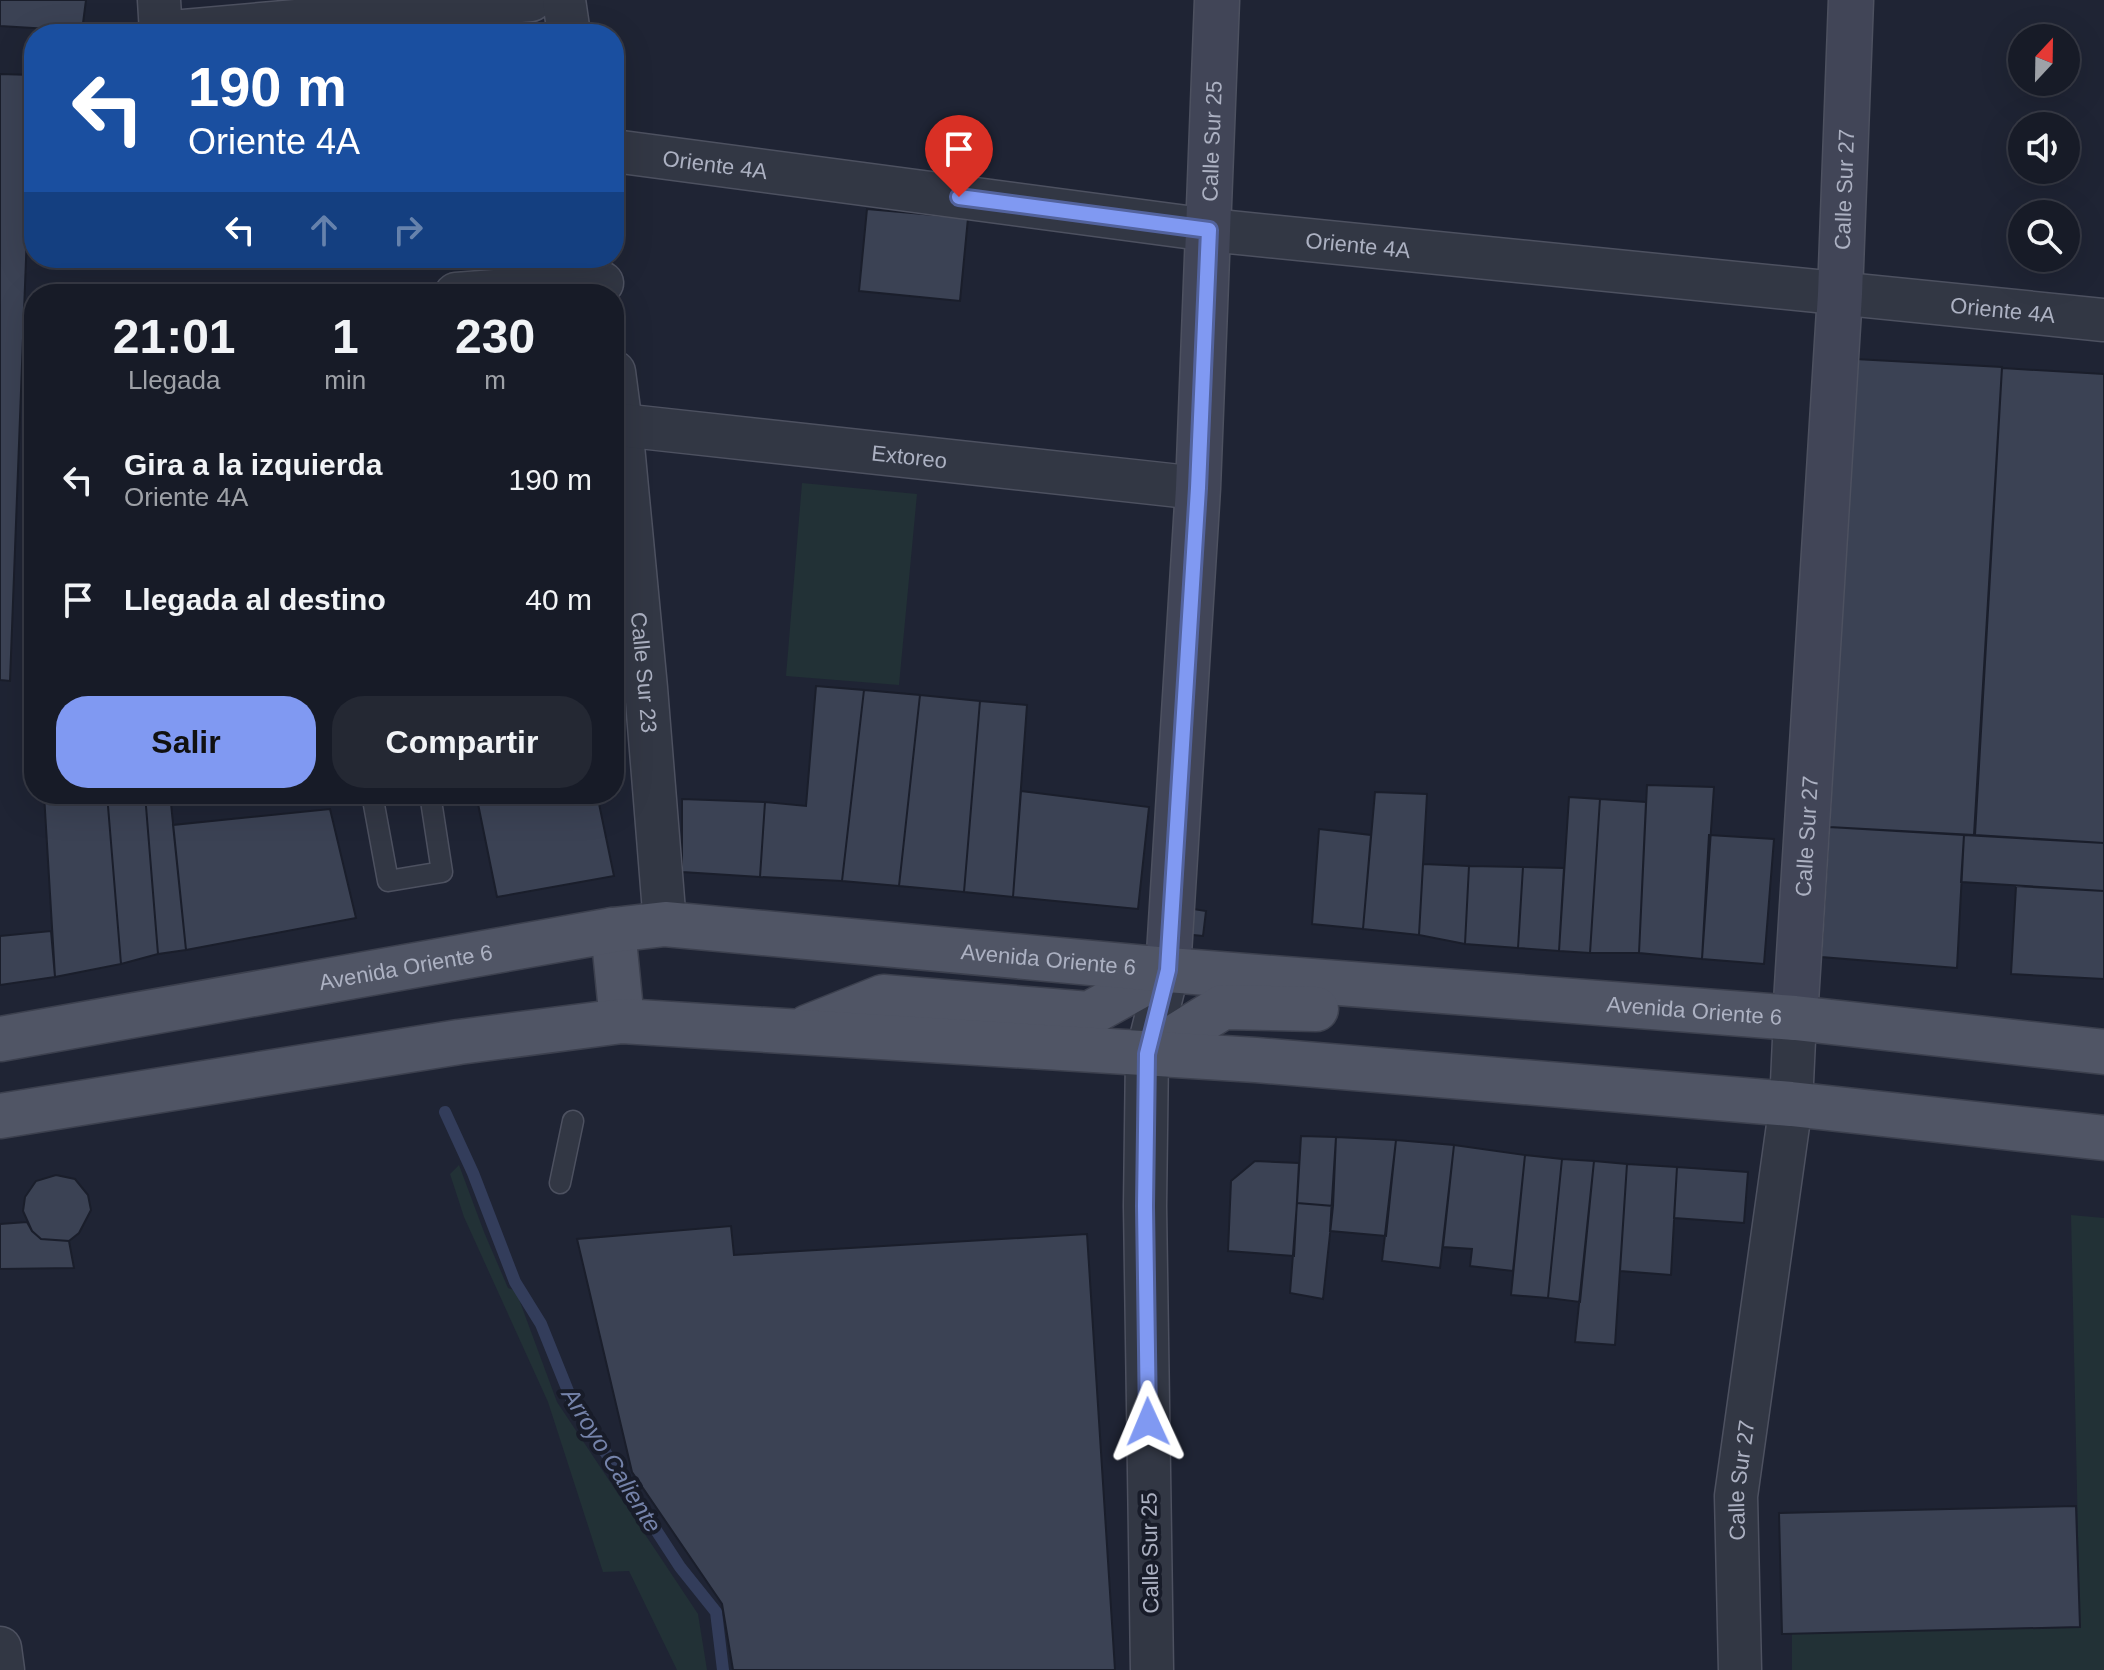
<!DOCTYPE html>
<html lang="es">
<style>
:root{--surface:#171b27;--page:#242833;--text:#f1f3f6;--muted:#9ea1a7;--line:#363944;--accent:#8099f2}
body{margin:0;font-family:Helvetica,sans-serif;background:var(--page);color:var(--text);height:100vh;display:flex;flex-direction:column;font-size:30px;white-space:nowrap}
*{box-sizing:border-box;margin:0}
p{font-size:26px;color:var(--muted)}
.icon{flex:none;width:44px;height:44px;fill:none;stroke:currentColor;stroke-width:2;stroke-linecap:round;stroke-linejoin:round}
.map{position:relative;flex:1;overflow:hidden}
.sheet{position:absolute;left:24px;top:284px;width:600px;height:520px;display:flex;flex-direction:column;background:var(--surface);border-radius:32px;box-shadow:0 8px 32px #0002,0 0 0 2px var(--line)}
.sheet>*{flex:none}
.banner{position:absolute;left:24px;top:24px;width:600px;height:244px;border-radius:32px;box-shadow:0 8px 32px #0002,0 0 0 2px var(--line);background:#1a4fa0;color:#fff;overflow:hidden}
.needle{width:52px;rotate:22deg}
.tools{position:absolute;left:2008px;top:24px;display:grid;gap:16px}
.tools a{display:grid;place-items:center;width:72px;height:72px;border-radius:50%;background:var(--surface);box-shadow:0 8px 32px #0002,0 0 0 2px var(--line);font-size:40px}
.pin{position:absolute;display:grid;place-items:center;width:68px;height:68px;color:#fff;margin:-82px -34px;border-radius:50% 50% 50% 0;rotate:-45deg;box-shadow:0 0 8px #0007}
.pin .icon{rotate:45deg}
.me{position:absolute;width:88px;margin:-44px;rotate:359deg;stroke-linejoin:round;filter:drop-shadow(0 0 6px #0008)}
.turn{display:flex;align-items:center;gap:28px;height:168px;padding:0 32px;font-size:36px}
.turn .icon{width:104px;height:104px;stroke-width:2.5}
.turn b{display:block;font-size:56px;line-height:68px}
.lanes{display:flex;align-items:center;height:76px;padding:0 32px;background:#0003;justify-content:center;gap:40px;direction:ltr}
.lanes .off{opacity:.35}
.eta{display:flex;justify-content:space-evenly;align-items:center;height:136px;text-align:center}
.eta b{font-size:48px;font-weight:800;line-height:56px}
.cta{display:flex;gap:16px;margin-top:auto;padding:16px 32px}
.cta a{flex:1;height:92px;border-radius:32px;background:var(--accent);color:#111;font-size:32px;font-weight:800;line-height:92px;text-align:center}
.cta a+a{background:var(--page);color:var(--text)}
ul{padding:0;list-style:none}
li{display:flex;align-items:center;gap:24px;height:120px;padding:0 32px}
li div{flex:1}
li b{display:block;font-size:30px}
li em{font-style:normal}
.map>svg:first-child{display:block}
</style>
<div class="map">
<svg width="2104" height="1670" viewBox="0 0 2104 1670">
<rect width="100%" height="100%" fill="#1f2434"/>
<path fill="#223136" d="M802,483L917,494L899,685L786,676Z
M459,1165L484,1232L508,1288L516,1291L557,1402L698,1614L707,1670H677L629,1571L603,1572L548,1402L464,1217L450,1174Z
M2071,1215L2104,1218V1670H1792V1634L2080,1627Z"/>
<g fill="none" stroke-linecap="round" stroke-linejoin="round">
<path stroke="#333d5b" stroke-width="12" d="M445,1112L473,1173L515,1282L541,1324L572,1401L680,1567L716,1612L723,1670"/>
</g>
<path fill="#3b4254" stroke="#1a1e2b" stroke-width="2" d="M0,0H86L82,31L0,26Z
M0,74L33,75L10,681L0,680Z
M867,209L968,218L960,301L859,291Z
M1855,359L2002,367L1974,835L1829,827Z
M2002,368L2104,374V843L1975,835Z
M816,686L864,690L842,881L760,877L765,802L806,806Z
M864,690L920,695L899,886L842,881Z
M920,695L980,701L964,892L899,886Z
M980,701L1027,705L1013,897L964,892Z
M1647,785L1714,787L1702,959L1639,953Z
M1021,791L1149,807L1138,909L1013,897Z
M1375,792L1427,794L1419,935L1363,929Z
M44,794H107L121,964L55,977Z
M107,794H145L158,954L121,964Z
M145,794H170L186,950L158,954Z
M476,794H597L614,876L497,897Z
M1569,797L1600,799L1590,953L1559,951Z
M682,799L765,802L760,877L682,872Z
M1600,799L1646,802L1639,953H1590Z
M330,809L356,918L186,950L173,825Z
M1829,827L1964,835L1957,968L1821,957Z
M1319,829L1371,835L1363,929L1312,924Z
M1709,835L1774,839L1764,964L1702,959Z
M1964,835L2104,843V891L1961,882Z
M1423,864L1469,866L1465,944L1419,935Z
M1469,866L1523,867L1518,948L1465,944Z
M1523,867L1564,868L1559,951L1518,948Z
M2016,886L2104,891V979L2011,974Z
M1187,908L1206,911L1203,936L1183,934Z
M51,931L55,977L0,985V936Z
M1301,1136L1336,1137L1333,1206L1297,1203Z
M1336,1137L1396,1140L1386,1236L1330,1231Z
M1396,1140L1454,1145L1440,1268L1382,1261Z
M1454,1145L1525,1155L1513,1271L1470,1266L1472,1249L1443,1247Z
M1525,1155L1562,1159L1548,1298L1511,1295Z
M1562,1159L1594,1161L1580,1302L1548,1298Z
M1255,1161L1299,1163L1294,1256L1228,1251L1231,1181Z
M1594,1161L1627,1164L1615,1345L1575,1342Z
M1627,1164L1677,1167L1671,1275L1620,1271Z
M1677,1167L1748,1172L1744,1223L1674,1218Z
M56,1175L75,1179L88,1195L91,1210L79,1233L69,1241L41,1239L32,1231L23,1211L25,1197L36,1181Z
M1297,1203L1333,1206L1323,1299L1290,1293Z
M27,1222L32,1231L41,1239L69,1241L74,1268L0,1269V1224Z
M731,1226L734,1255L1087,1234L1115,1670H733L722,1604L632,1472L577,1239Z
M2076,1506L2080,1627L1782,1634L1779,1513Z"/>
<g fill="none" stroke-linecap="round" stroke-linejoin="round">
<defs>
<path id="lane" d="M614,695L646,688
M372,794L388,881L442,872L430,794
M560,1183L573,1121"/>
<g id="street">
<path d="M159,0L161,33L531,0"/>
<path d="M564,0L569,34"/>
<path id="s1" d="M614,151L1209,230L2104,320"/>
<path d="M456,294L602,283"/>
<path id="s2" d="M614,372L621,425L646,688L665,924"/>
<path id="s3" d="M621,425L1198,488"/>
<path d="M0,1648L3,1670"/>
<path d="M1152,1670L1145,1206L1147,1054L1168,970"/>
<path id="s4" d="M1740,1670L1736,1496L1791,1104L1795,1018"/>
</g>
<g id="secondary">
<path id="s5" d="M1168,970L1198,488L1217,0"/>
<path id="s6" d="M1795,1018L1840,294L1851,0"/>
</g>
<g id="primary">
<path d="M613,930L622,1021"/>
<path d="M808,1027L883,997L1089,1014L1168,970"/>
<path id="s7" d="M0,1039L613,930L665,924L1168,970L1795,1018L2104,1052"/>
<path d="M1147,1054L1223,1007L1316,1009"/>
<path d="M0,1116L459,1042L622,1021L1256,1060L1791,1104L2104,1138"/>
</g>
</defs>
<use href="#lane" stroke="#4d5160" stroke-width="23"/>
<use href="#street" stroke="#4d5160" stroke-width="45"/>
<use href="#secondary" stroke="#4d5160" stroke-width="47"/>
<use href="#primary" stroke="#3c404e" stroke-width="47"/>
<use href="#lane" stroke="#323744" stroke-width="20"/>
<use href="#street" stroke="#323744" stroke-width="42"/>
<use href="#secondary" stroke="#414557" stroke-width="44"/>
<use href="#primary" stroke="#505565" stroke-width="44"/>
</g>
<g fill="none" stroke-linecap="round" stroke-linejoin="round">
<defs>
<path id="route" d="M959,197L1209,230L1198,488L1168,970L1147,1054L1145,1206L1148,1422"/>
</defs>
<use href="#route" stroke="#53639d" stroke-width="20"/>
<use href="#route" stroke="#8099f2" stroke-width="14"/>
</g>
<g text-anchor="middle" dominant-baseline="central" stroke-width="8" stroke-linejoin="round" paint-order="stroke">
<g font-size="22" fill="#acb1c2" stroke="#181c29">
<text stroke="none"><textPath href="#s5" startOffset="830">Calle Sur 25</textPath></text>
<text stroke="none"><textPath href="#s1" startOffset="102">Oriente 4A</textPath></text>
<text stroke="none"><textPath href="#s6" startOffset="830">Calle Sur 27</textPath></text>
<text stroke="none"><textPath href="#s1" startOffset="750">Oriente 4A</textPath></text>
<text stroke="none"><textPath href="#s1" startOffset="1398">Oriente 4A</textPath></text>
<text stroke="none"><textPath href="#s3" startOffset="290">Extoreo</textPath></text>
<text stroke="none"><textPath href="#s2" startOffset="302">Calle Sur 23</textPath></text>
<text stroke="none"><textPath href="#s6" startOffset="182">Calle Sur 27</textPath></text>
<text stroke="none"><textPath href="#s7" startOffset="1060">Avenida Oriente 6</textPath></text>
<text stroke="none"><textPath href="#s7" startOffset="412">Avenida Oriente 6</textPath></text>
<text stroke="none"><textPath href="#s7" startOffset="1708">Avenida Oriente 6</textPath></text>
<text stroke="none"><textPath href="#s4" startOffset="190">Calle Sur 27</textPath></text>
<text transform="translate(1150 1553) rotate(-91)">Calle Sur 25</text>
</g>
<g font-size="24" font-style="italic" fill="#7583aa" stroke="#181c29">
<text transform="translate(612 1460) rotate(58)">Arroyo Caliente</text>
</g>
</g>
</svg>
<div class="tools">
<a><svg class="needle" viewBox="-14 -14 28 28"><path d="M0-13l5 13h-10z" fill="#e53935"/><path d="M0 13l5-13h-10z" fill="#9ea1a7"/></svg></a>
<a><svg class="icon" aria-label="sound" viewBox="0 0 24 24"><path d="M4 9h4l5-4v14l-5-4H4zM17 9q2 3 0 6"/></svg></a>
<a><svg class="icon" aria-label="search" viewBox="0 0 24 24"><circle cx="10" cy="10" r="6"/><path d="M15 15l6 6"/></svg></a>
</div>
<div class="pin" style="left:959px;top:197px;background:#d93025"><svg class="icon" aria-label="arrive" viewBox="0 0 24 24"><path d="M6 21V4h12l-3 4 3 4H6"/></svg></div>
<svg class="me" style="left:1148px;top:1422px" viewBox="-20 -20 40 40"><path d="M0-17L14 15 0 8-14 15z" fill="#8099f2" stroke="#fff" stroke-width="4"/></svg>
<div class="banner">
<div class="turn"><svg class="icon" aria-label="left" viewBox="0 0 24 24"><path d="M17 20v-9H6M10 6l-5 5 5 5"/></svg><div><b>190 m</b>Oriente 4A</div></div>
<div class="lanes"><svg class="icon" aria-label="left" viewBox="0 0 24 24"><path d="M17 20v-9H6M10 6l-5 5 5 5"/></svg><svg class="icon off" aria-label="ahead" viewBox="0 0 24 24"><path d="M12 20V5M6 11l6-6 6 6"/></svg><svg class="icon off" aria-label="right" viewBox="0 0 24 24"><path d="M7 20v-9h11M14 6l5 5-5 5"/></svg></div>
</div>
<section class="sheet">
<div class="eta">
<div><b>21:01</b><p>Llegada</p></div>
<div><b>1</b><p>min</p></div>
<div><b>230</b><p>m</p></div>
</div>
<ul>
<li><svg class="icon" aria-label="left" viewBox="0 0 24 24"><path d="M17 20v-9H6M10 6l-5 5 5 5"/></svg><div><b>Gira a la izquierda</b><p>Oriente 4A</p></div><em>190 m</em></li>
<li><svg class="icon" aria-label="arrive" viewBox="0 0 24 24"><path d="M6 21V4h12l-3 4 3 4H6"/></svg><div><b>Llegada al destino</b></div><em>40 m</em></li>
</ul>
<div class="cta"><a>Salir</a><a>Compartir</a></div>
</section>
</div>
